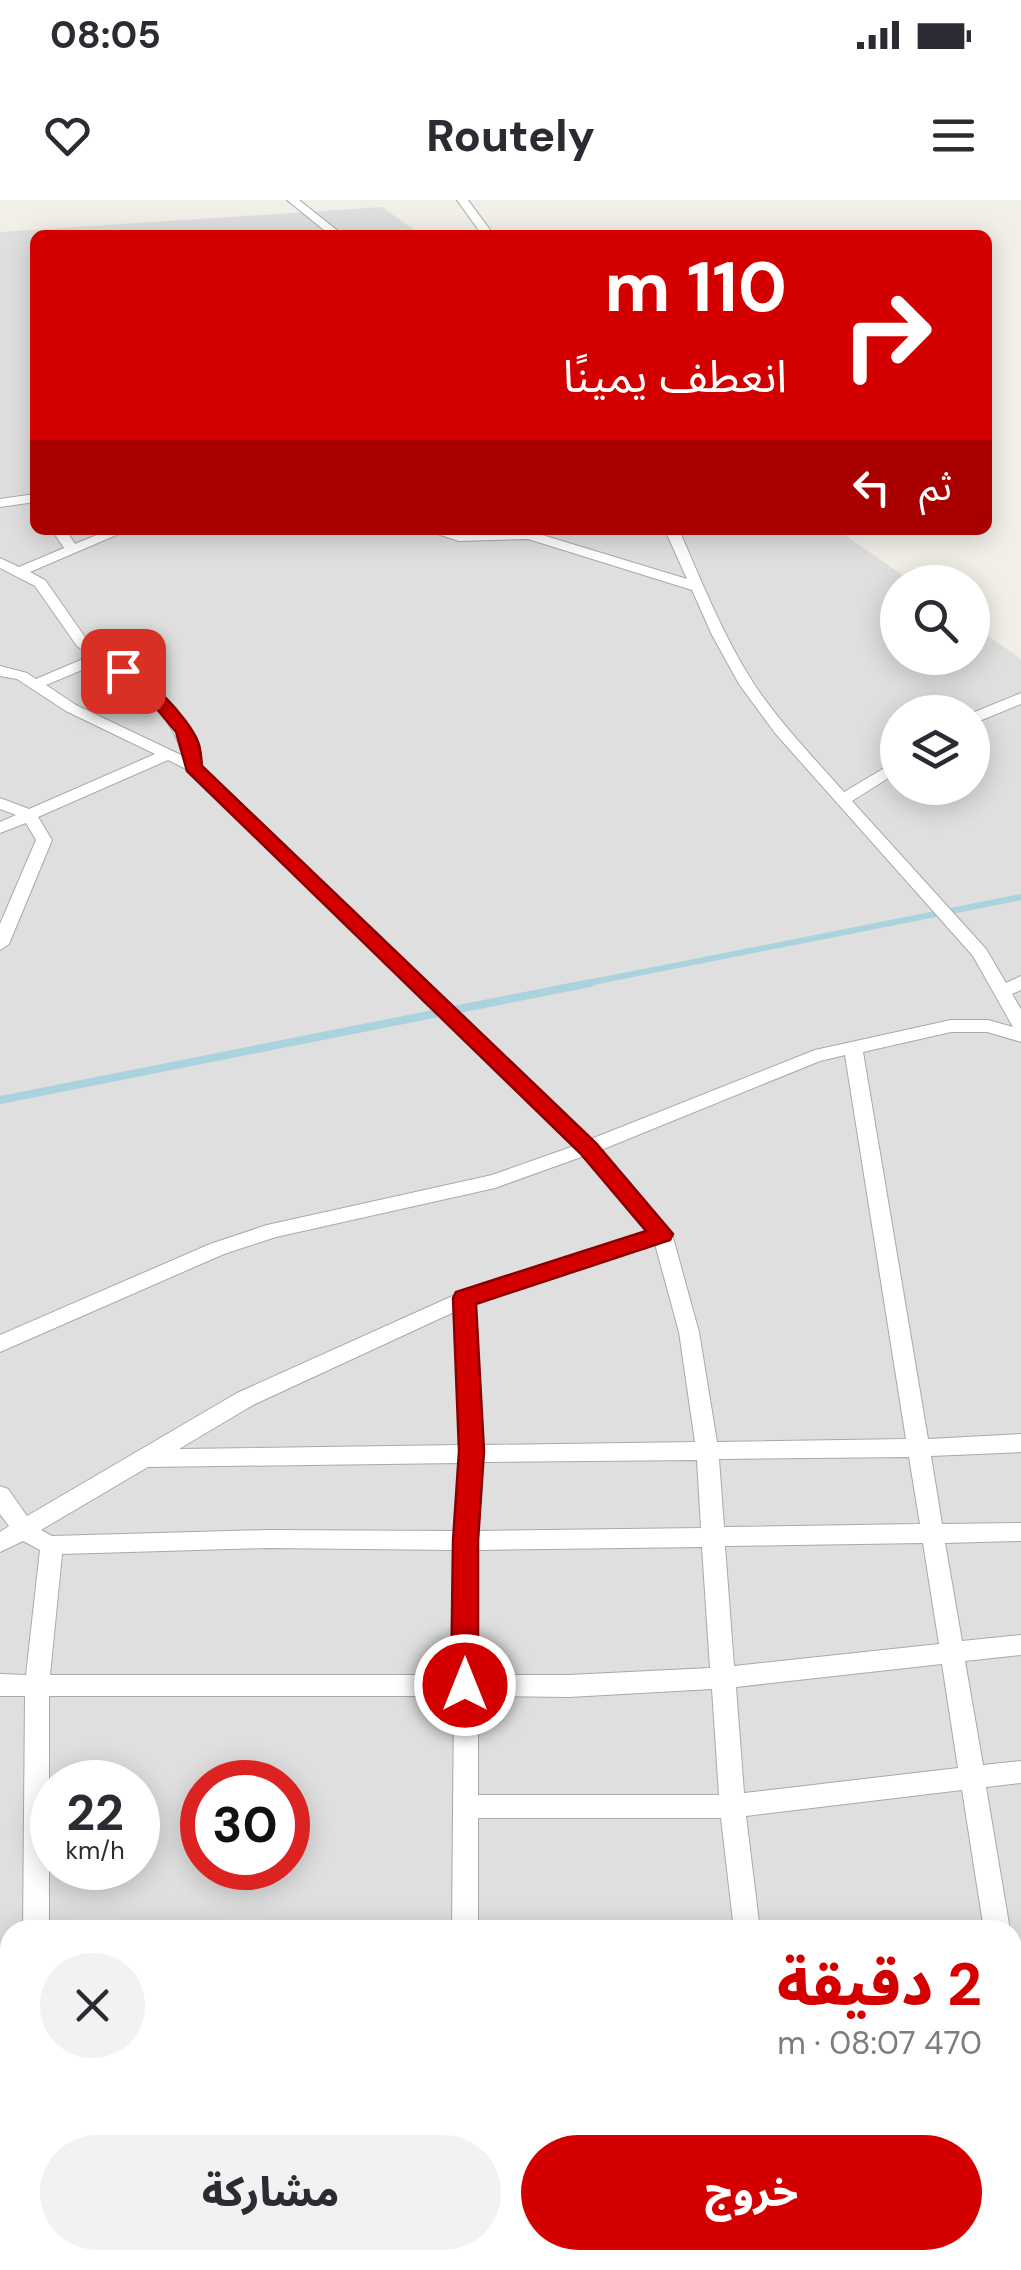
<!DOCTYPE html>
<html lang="ar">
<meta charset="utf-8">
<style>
:root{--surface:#fff;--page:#f2f2f3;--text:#2b2b33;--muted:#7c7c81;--accent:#d40000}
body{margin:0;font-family:"DM Sans","Noto Sans Arabic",sans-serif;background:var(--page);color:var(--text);direction:rtl;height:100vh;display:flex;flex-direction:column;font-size:38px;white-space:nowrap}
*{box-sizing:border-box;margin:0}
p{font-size:32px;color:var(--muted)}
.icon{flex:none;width:55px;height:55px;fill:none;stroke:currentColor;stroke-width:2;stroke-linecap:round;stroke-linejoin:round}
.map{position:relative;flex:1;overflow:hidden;direction:ltr}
.panel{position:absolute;left:0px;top:1720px;width:1022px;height:350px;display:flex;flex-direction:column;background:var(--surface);border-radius:30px 30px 0 0;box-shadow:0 5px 25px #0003;direction:rtl}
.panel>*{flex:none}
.top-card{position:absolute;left:30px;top:30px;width:962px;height:305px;border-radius:15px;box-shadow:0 5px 25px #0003;direction:rtl;background:#d40000;color:#fff;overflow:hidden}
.controls{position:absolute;left:880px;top:365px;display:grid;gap:20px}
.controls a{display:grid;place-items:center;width:110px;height:110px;border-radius:50%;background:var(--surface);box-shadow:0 5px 25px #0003;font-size:50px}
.speed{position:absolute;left:30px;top:1560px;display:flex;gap:20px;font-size:50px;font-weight:700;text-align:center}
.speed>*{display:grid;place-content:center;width:130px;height:130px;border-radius:50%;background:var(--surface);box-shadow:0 5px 25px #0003;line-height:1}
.speed small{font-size:25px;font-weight:400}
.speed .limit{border:15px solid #d22;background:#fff;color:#111}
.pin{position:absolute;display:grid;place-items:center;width:85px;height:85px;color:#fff;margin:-42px;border-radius:20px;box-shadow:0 5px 15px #0006}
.me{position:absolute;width:110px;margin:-55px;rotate:0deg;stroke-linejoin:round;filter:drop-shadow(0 0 8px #0008)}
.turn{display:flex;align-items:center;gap:35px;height:210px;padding:0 40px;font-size:45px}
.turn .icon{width:130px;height:130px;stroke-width:2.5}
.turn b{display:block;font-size:70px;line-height:85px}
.then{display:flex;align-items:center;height:95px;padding:0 40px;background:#0003;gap:20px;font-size:38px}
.round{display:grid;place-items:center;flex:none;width:105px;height:105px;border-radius:52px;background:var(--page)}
.headline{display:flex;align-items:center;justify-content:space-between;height:170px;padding:0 40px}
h1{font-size:60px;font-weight:800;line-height:75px;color:var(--accent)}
.action{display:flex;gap:20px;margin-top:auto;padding:20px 40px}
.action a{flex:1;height:115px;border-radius:60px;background:var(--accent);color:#fff;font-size:40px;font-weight:800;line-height:115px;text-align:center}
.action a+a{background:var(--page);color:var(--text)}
.status{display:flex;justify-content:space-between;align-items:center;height:70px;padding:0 50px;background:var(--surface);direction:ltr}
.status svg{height:28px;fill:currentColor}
header{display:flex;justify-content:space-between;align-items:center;height:130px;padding:0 40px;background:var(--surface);font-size:45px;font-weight:800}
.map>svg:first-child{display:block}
</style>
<div class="status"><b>08:05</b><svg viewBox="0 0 49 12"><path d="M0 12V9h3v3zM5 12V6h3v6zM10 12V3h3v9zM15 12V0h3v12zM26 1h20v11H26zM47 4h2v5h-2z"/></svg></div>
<header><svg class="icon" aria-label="menu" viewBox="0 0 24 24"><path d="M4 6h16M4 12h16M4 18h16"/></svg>Routely<svg class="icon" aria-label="heart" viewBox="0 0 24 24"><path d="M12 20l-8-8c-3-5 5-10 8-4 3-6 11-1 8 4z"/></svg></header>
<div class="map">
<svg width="1021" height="2070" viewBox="0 0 1021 2070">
<rect width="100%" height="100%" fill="#f2efe9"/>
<path fill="#e0dfdf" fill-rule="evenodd" d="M382,7L421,35H35V330H838L912,382H898V458H972L973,425L1021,459V2070H0V32ZM898,512H972V588H898ZM52,1582H138V1668H52ZM202,1582H288V1668H202ZM10,1730H1012V2060H10Z"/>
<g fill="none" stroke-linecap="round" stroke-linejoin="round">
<path stroke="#aad3df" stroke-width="6" d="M578,785L1021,697"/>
<path stroke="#aad3df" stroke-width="8" d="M0,900L590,783"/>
<defs>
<path id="street" d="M287,0H299L343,35H330Z
M457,0H468L494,35H482Z
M35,294V302L0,307V299Z
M52,330H66L75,344L109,330H128L30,372L45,380L87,440L163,497L192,531L201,565L591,939L815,850L951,820H988L1013,827L973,756L775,533L739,484L712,435L692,390L528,339L459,341L425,330L459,333L526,330L687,379L665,330H679C702,382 723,436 754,484C780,523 813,557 844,592L898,560V572L852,601L986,749L1006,783L1021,776V790L1012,794L1021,809V842L987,832H951L863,852L928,1239L1021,1234V1252L931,1256L942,1324L1021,1323V1341L945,1343L962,1441L1021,1435V1455L965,1461L983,1565L1021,1561V1583L986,1587L1010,1730H984L962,1590L746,1616L760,1730H734L721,1618H478V1730H452L454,1496H49V1730H23L25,1496H0V1474L26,1475L40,1350L23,1341L0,1352V1332L9,1326L0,1314V1286L8,1289L27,1316L237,1193L457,1094L648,1031L584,956L495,988L276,1037L224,1054L0,1152V1135L210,1044L267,1025L492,975L574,946L188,570L168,560L38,617L52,640L9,744L0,750V724L36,640L26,623L0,633V622L16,615L0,609V598L29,609L155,554L66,511L17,479L0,476V466L27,473L36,479L90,456L77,446L35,386L0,368V358L19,367L64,348ZM99,463C136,491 170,509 183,556L76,505L46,485ZM845,855L906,1239L717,1242L699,1132L672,1034L601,950L820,861ZM655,1044L679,1132L695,1242L482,1245L475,1103ZM454,1112L460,1245L179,1249L253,1205ZM909,1257L920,1324L724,1327L719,1259ZM697,1260L701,1328L478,1331L481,1262ZM459,1263L455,1331L268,1330L52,1336L41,1330L148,1267ZM923,1343L939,1444L734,1466L725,1346ZM702,1347L710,1468L569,1475H478L477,1350ZM268,1348L455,1350L454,1475H50L62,1354ZM942,1464L958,1568L744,1593L736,1487ZM712,1489L719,1595H478V1496L569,1497Z
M1021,493V504L972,524V513Z
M1012,1790L1021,1794V1854L1012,1851Z
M0,1868H10V1896H0Z
M1021,1923V1951L1012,1952V1924Z
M0,2018H10V2046H0Z
M10,2059L39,2060L38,2070H8Z
M443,2060H473V2070H443Z
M765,2060H795L796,2070H766Z"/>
</defs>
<use href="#street" stroke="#a9a9a9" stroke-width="2"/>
<use href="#street" fill="#fff" fill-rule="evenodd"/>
</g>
<path fill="#d40000" stroke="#8a0000" stroke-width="2.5" d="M117,467C140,464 190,520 198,542C201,549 201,558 202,566L596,943L673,1034L670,1040L476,1104L484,1251L478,1341V1485L474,1494L465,1497L455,1494L451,1485L453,1341L459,1251L453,1098L456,1092L646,1031L580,953L187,571L176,532L152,503L117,475Z"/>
</svg>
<div class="controls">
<a><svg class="icon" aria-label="search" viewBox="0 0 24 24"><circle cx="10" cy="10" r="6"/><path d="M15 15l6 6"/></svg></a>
<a><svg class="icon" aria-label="layers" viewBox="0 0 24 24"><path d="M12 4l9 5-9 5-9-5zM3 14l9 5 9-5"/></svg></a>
</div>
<div class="speed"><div>22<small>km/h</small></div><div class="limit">30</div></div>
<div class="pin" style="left:123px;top:471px;background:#d93025"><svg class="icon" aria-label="arrive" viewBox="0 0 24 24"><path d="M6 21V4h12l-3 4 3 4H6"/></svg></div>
<svg class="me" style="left:465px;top:1485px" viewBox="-20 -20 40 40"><circle r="17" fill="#d40000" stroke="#fff" stroke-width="3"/><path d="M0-11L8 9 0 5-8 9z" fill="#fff"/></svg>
<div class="top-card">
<div class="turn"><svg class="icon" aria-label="right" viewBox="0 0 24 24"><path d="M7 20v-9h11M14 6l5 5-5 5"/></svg><div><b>110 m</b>انعطف يمينًا</div></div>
<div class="then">ثم<svg class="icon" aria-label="left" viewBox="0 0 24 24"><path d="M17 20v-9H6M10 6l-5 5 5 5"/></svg></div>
</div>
<section class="panel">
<div class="headline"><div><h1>2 دقيقة</h1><p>470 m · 08:07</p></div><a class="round"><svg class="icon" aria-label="close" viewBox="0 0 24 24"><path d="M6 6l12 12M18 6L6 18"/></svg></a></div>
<div class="action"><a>خروج</a><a>مشاركة</a></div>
</section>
</div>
